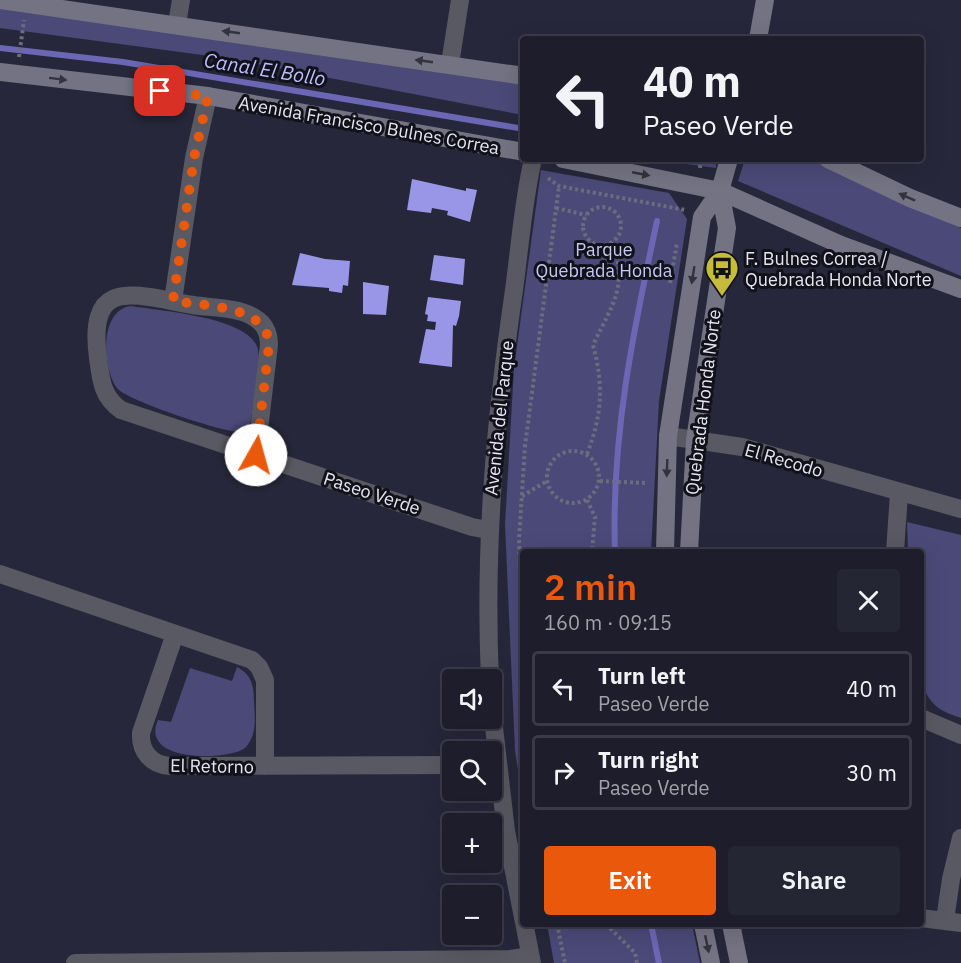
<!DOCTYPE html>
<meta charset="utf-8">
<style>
:root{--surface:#1d1d2c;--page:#252634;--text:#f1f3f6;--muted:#a0a2a9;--line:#3b3b48;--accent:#ea580c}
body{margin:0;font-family:"IBM Plex Sans",sans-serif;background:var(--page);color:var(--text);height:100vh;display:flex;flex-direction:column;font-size:22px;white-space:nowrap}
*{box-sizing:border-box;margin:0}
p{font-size:20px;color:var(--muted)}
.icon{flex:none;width:33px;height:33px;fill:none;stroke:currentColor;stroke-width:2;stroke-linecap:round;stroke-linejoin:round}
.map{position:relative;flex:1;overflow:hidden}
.side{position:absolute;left:520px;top:549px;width:404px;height:378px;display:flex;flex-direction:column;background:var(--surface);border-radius:6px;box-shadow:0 6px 24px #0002,0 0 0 2px var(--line)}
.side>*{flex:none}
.hud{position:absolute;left:520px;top:36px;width:404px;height:126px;border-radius:6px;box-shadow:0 6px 24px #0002,0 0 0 2px var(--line);background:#1d1d2c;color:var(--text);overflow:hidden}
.controls{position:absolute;left:442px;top:669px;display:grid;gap:12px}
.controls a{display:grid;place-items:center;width:60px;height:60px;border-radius:6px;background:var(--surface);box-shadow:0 6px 24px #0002,0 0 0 2px var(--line);font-size:30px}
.pin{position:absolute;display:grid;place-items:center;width:51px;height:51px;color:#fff;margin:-26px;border-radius:12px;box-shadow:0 3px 9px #0006}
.me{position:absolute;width:66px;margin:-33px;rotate:7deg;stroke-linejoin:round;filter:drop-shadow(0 0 4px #0008)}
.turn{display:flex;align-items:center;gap:21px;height:126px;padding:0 24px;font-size:27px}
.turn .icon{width:78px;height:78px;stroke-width:2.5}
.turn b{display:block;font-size:42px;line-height:51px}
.round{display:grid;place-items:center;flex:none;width:63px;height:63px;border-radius:6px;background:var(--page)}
.overview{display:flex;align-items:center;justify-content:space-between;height:102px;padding:0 24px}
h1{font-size:36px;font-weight:600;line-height:45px;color:var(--accent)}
.cta{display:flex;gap:12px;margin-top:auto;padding:12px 24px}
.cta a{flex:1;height:69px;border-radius:6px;background:var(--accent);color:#fff;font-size:24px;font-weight:600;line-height:69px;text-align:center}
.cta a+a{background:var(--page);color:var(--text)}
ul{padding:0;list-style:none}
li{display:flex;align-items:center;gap:18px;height:75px;margin:0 12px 9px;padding:0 12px;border:3px solid var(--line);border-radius:6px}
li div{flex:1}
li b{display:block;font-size:22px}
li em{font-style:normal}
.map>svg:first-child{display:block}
</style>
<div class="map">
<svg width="961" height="963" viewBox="0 0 961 963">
<rect width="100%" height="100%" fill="#27273b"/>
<path fill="#4b4977" d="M0,4L523,80V115L225,58L0,28Z
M664,159H716V168L664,161Z
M745,159H815L961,228V276L738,181Z
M541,170L669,193L687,219L659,401L651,552H524L523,799L515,751L505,525L514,368Z
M131,306C160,311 252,317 258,350C262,373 253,402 250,425L245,432C232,436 125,400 117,388C102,368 99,310 131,306Z
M907,522L961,535V718C937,710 931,705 921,683V552H908Z
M237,667C252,675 254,686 254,702C255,717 257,735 246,747C235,760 138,765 158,720L171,722L190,668L232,681Z
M547,924H692L700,963H554Z"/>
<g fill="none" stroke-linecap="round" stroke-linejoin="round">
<path stroke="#6c67b4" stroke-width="6" d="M0,48L123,62L524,129
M615,552C611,438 633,332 657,221
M651,924L659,963"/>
</g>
<path fill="#9996e8" d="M412,179L466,191V188L477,190L470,222L447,215L448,211L432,208L431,213L407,210Z
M300,253L325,259L350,261L348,286L343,285L342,293L329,291V288L292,285Z
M434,255L465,259L463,285L430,280Z
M363,282L389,286L386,315L363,314Z
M428,297L461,301L459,316L456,326L453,325L452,367L419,363L426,329L435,330L436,322L427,321L428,315L425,314Z"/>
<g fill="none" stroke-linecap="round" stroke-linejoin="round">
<path stroke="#6c6c7e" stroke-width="4" stroke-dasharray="3 3" stroke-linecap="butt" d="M19,57L24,20
M700,168L701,159
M548,178L559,186L685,210
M583 226a19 19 0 1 1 38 0a19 19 0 1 1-38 0Z
M556,208L586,215
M670,283L677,243
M547 477a26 26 0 1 1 52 0a26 26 0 1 1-52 0Z
M587,454C602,415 604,386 593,345C614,301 626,291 614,241
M600,481L647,483
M522,496L547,481
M587,500L595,517L592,552
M524,699L519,540L525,446L559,186
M557,924L565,963
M606,924L635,953L637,963"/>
<path stroke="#595963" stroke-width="18" d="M177,24L181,0
M450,64L460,0
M173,301L194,158L208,96
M668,436L742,447L961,509
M256,455L269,345C269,334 265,324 255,318C239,307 211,308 193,305C135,295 87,275 98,358C101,380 102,397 121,410L472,527L488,530
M895,552L899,493
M0,574L252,660L259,667L265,680V766
M175,634L141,733C140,751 151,765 170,766L453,765
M490,680C484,548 495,420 514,290C520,246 523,202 533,159
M492,710L506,831L532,963
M921,718L961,735
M921,918L961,923
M945,920L951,879L961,838
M75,963L511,959L530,956"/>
<path stroke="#737383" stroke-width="18" d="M0,0L524,76
M758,39L765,0
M0,72L208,96L524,152
M563,159L720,191L841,245L961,289
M828,159L910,198L961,218
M665,552L668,436L702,217L720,191L729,159
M689,552L695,440L727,228L720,191
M703,924L711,963
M731,924L739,963"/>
</g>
<defs><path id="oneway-solid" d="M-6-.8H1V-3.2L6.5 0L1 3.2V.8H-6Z" transform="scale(1.5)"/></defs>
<g fill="#33333f">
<use href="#oneway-solid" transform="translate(231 32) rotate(-172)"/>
<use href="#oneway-solid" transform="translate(424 61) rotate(-172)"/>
<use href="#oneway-solid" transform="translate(58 79) rotate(7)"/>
<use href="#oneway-solid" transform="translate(641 174) rotate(11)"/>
<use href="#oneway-solid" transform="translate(907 197) rotate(-156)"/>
<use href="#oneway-solid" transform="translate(693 275) rotate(99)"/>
<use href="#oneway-solid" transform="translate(667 468) rotate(92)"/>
<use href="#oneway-solid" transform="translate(707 944) rotate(78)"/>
</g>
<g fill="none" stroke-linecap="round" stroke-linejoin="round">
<path stroke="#ea580c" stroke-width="10" stroke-dasharray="0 18" d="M160,91L208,96L194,158L173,301C203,306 268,305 269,345L256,455"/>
</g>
<defs>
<symbol id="bus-pin" viewBox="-11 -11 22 30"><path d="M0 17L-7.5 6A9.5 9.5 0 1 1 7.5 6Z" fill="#c6bc3c" stroke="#11111a"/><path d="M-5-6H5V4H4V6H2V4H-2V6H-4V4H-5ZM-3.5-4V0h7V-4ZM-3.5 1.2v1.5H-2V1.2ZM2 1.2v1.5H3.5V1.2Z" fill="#111"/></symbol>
</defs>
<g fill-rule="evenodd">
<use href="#bus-pin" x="703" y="249" width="38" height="52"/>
</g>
<g text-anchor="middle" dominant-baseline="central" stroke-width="6" stroke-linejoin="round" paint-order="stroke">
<g font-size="18" fill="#e4e5f2" stroke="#11111a">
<text transform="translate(369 125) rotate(10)">Avenida Francisco Bulnes Correa</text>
<text transform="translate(703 402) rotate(-83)">Quebrada Honda Norte</text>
<text transform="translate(499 418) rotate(-84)">Avenida del Parque</text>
<text transform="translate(784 460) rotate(16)">El Recodo</text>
<text transform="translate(372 493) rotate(18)">Paseo Verde</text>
<text transform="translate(212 766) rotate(1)">El Retorno</text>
</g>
<g font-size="18" fill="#c7c8f2" stroke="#11111a">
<text x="604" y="249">Parque<tspan x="604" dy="21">Quebrada Honda</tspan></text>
</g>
<g font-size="18" fill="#e4e5f2" stroke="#11111a" text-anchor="start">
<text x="745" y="258">F. Bulnes Correa /<tspan x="745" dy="21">Quebrada Honda Norte</tspan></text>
</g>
<g font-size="20" font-style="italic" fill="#bdbcfc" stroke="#11111a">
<text transform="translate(265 69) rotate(9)">Canal El Bollo</text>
</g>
</g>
</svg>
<div class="controls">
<a><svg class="icon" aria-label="sound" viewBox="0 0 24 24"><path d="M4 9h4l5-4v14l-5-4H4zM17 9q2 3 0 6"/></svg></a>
<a><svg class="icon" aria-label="search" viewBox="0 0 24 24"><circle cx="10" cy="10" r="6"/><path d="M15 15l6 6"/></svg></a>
<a>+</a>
<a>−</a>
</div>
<div class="pin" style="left:160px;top:91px;background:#d93025"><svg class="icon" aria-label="arrive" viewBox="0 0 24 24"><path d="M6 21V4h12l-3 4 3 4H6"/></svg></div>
<svg class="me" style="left:256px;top:455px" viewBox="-20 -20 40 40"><circle r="19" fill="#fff"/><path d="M0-13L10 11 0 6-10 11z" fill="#ea580c"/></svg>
<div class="hud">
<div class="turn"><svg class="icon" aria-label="left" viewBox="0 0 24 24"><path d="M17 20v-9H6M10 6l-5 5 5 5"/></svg><div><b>40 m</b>Paseo Verde</div></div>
</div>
<section class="side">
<div class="overview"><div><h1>2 min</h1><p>160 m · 09:15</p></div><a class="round"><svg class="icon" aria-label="close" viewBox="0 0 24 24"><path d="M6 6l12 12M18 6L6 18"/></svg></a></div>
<ul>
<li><svg class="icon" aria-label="left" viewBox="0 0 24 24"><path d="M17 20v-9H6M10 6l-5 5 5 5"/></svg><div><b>Turn left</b><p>Paseo Verde</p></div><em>40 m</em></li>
<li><svg class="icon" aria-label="right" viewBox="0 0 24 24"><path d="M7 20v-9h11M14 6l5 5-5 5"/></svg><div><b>Turn right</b><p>Paseo Verde</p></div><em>30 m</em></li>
</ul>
<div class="cta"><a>Exit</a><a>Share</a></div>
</section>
</div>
